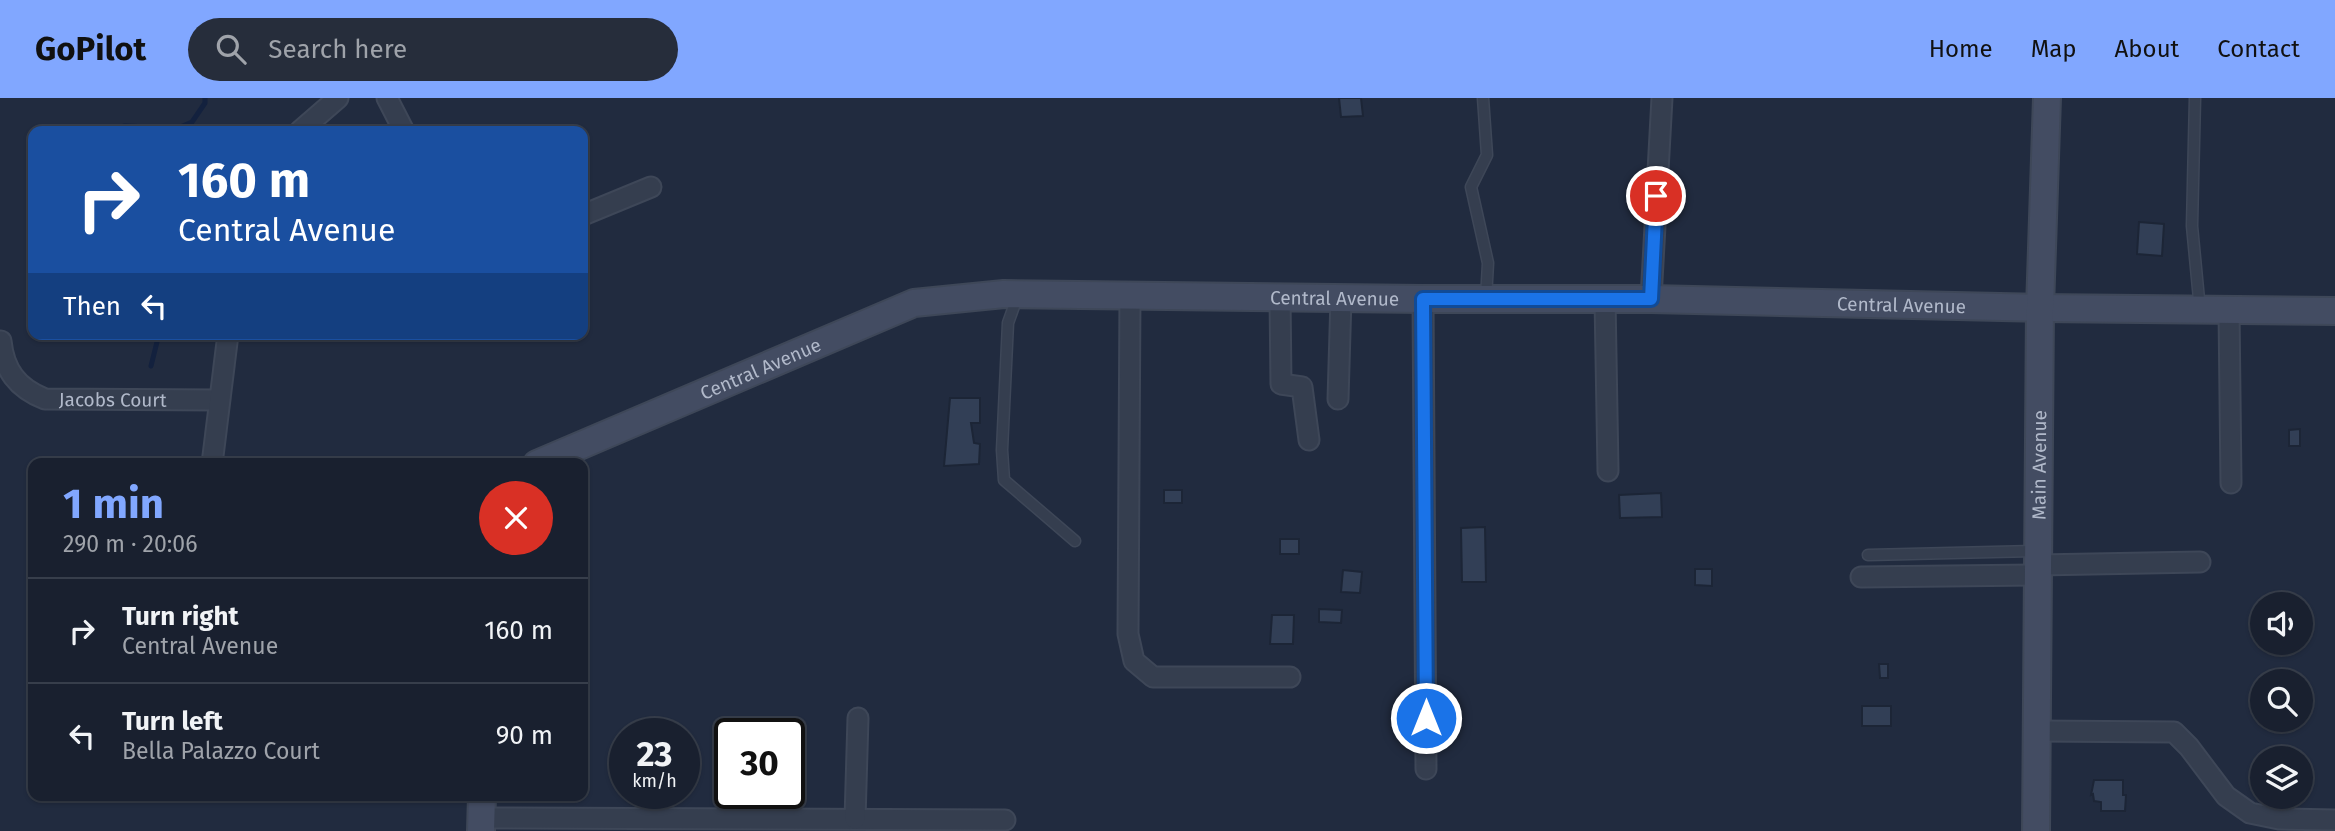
<!DOCTYPE html>
<meta charset="utf-8">
<style>
:root{--surface:#19202f;--page:#262d3b;--text:#f1f3f6;--muted:#9fa3aa;--line:#373e4b;--accent:#81a7ff}
body{margin:0;font-family:"Fira Sans",sans-serif;background:var(--page);color:var(--text);height:100vh;display:flex;flex-direction:column;font-size:26px;white-space:nowrap}
*{box-sizing:border-box;margin:0}
p{font-size:23px;color:var(--muted)}
.icon{flex:none;width:38px;height:38px;fill:none;stroke:currentColor;stroke-width:2;stroke-linecap:round;stroke-linejoin:round}
.map{position:relative;flex:1;overflow:hidden}
.side{position:absolute;left:28px;top:360px;width:560px;height:343px;display:flex;flex-direction:column;background:var(--surface);border-radius:14px;box-shadow:0 2px 5px #0004,0 0 0 2px var(--line)}
.side>*{flex:none}
.banner{position:absolute;left:28px;top:28px;width:560px;height:214px;border-radius:14px;box-shadow:0 2px 5px #0004,0 0 0 2px var(--line);background:#1a4fa0;color:#fff;overflow:hidden}
.fabs{position:absolute;left:2250px;top:494px;display:grid;gap:14px}
.fabs a{display:grid;place-items:center;width:63px;height:63px;border-radius:50%;background:var(--surface);box-shadow:0 2px 5px #0004,0 0 0 2px var(--line);font-size:35px}
.speed{position:absolute;left:609px;top:620px;display:flex;gap:14px;font-size:35px;font-weight:700;text-align:center}
.speed>*{display:grid;place-content:center;width:91px;height:91px;border-radius:50%;background:var(--surface);box-shadow:0 2px 5px #0004,0 0 0 2px var(--line);line-height:1}
.speed small{font-size:18px;font-weight:400}
.speed .limit{border:4px solid #111;border-radius:10px;background:#fff;color:#111}
.pin{position:absolute;display:grid;place-items:center;width:60px;height:60px;color:#fff;margin:-30px;border:4px solid #fff;border-radius:50%;box-shadow:0 2px 7px #0007}
.me{position:absolute;width:77px;margin:-38px;rotate:0deg;stroke-linejoin:round;filter:drop-shadow(0 0 5px #0008)}
.turn{display:flex;align-items:center;gap:24px;height:147px;padding:0 35px;font-size:32px}
.turn .icon{width:91px;height:91px;stroke-width:2.5}
.turn b{display:block;font-size:49px;line-height:60px}
.then{display:flex;align-items:center;height:66px;padding:0 35px;background:#0003;gap:14px;font-size:26px}
.round{display:grid;place-items:center;flex:none;width:74px;height:74px;border-radius:37px;background:var(--page)}
.head{display:flex;align-items:center;justify-content:space-between;height:119px;padding:0 35px}
h1{font-size:42px;font-weight:700;line-height:52px;color:var(--accent)}
ul{padding:0;list-style:none}
li{display:flex;align-items:center;gap:21px;height:105px;padding:0 35px;border-top:2px solid var(--line)}
li div{flex:1}
li b{display:block;font-size:26px}
li em{font-style:normal}
header{display:flex;align-items:center;gap:42px;box-sizing:border-box;height:98px;padding:0 35px;background:var(--accent);color:#111}
header strong{font-size:33px}
nav{display:flex;gap:38px;margin-inline-start:auto;font-size:24px}
.search{width:490px;height:63px;background:var(--page);display:flex;align-items:center;gap:18px;box-sizing:border-box;padding:0 24px;border-radius:38px;color:var(--muted);font-size:26px}
.map>svg:first-child{display:block}
</style>
<header>
<strong>GoPilot</strong>
<div class="search"><svg class="icon" aria-label="search" viewBox="0 0 24 24"><circle cx="10" cy="10" r="6"/><path d="M15 15l6 6"/></svg>Search here</div>
<nav><a>Home</a><a>Map</a><a>About</a><a>Contact</a></nav>
</header>
<div class="map">
<svg width="2335" height="733" viewBox="0 0 2335 733">
<rect width="100%" height="100%" fill="#212b3f"/>
<g fill="none" stroke-linecap="round" stroke-linejoin="round">
<path stroke="#13213e" stroke-width="5" d="M111,33L124,28L178,30L192,24L205,5V0
M151,268L159,236"/>
</g>
<path fill="#323f56" stroke="#1c2536" stroke-width="2" d="M1339,0H1361L1363,18L1341,19Z
M2139,124L2164,126L2162,158L2137,156Z
M950,300H980V325H971L974,345L980,346L979,366L944,368Z
M2300,331V348H2289V332Z
M1164,392H1182V405H1164Z
M1661,395L1662,419L1620,420L1619,397Z
M1485,429L1486,484H1462L1461,430Z
M1280,441H1299V456H1280Z
M1695,471H1712V488L1695,487Z
M1343,472L1362,474L1360,495L1341,494Z
M1319,511L1342,512L1341,525L1319,524Z
M1272,517H1294L1293,546H1270Z
M1879,566H1888V580H1880Z
M1862,608H1891V628H1862Z
M2094,682H2123V697H2126L2125,713H2101V704L2094,703L2093,696L2091,697Z"/>
<g fill="none" stroke-linecap="round" stroke-linejoin="round">
<defs>
<path id="lane" d="M1483,0L1487,57L1471,89L1488,165L1486,201
M2195,0L2192,128L2200,212
M1018,197L1008,225L1002,352L1004,382L1075,443
M1868,457L2038,453"/>
<g id="street">
<path d="M387,0L404,33"/>
<path d="M300,33L338,0"/>
<path d="M583,117L651,89"/>
<path d="M1130,197L1128,536L1134,563L1153,579H1290"/>
<path d="M1280,199L1281,286L1302,289L1309,342"/>
<path d="M1423,201L1426,671"/>
<path d="M1605,201L1608,373"/>
<path d="M1651,201L1662,0"/>
<path d="M2229,212L2231,385"/>
<path id="s1" d="M1,243C4,272 17,290 45,301L219,302"/>
<path d="M1338,301L1341,200"/>
<path d="M212,366L228,236"/>
<path d="M2038,467L2200,464"/>
<path d="M1861,479L2038,477"/>
<path d="M2037,633L2174,634L2189,649L2226,698L2250,715L2279,721L2335,722"/>
<path d="M482,720L1005,722"/>
<path d="M855,721L858,620"/>
</g>
<g id="secondary">
<path id="s2" d="M537,366L914,205L1004,196L1423,201H1651L2040,210L2335,213"/>
<path d="M481,733L482,698"/>
<path id="s3" d="M2036,733L2040,210L2047,0"/>
</g>
</defs>
<use href="#lane" stroke="#3e4758" stroke-width="13"/>
<use href="#street" stroke="#3e4758" stroke-width="23"/>
<use href="#secondary" stroke="#3e4758" stroke-width="30"/>
<use href="#lane" stroke="#353e4f" stroke-width="10"/>
<use href="#street" stroke="#353e4f" stroke-width="19"/>
<use href="#secondary" stroke="#434c62" stroke-width="26"/>
</g>
<g fill="none" stroke-linecap="round" stroke-linejoin="round">
<defs>
<path id="route" d="M1426,620L1423,201H1651L1656,98"/>
</defs>
<use href="#route" stroke="#114b97" stroke-width="18"/>
<use href="#route" stroke="#1a73e8" stroke-width="12"/>
</g>
<g text-anchor="middle" dominant-baseline="central" stroke-width="7" stroke-linejoin="round" paint-order="stroke">
<g font-size="19" fill="#b1b9ca" stroke="#1a2334">
<text stroke="none"><textPath href="#s2" startOffset="831">Central Avenue</textPath></text>
<text stroke="none"><textPath href="#s2" startOffset="1398">Central Avenue</textPath></text>
<text stroke="none"><textPath href="#s2" startOffset="243">Central Avenue</textPath></text>
<text stroke="none"><textPath href="#s1" startOffset="145">Jacobs Court</textPath></text>
<text stroke="none"><textPath href="#s3" startOffset="366">Main Avenue</textPath></text>
</g>
</g>
</svg>
<div class="fabs">
<a><svg class="icon" aria-label="sound" viewBox="0 0 24 24"><path d="M4 9h4l5-4v14l-5-4H4zM17 9q2 3 0 6"/></svg></a>
<a><svg class="icon" aria-label="search" viewBox="0 0 24 24"><circle cx="10" cy="10" r="6"/><path d="M15 15l6 6"/></svg></a>
<a><svg class="icon" aria-label="layers" viewBox="0 0 24 24"><path d="M12 4l9 5-9 5-9-5zM3 14l9 5 9-5"/></svg></a>
</div>
<div class="speed"><div>23<small>km/h</small></div><div class="limit">30</div></div>
<div class="pin" style="left:1656px;top:98px;background:#d93025"><svg class="icon" aria-label="arrive" viewBox="0 0 24 24"><path d="M6 21V4h12l-3 4 3 4H6"/></svg></div>
<svg class="me" style="left:1426px;top:620px" viewBox="-20 -20 40 40"><circle r="17" fill="#1a73e8" stroke="#fff" stroke-width="3"/><path d="M0-11L8 9 0 5-8 9z" fill="#fff"/></svg>
<div class="banner">
<div class="turn"><svg class="icon" aria-label="right" viewBox="0 0 24 24"><path d="M7 20v-9h11M14 6l5 5-5 5"/></svg><div><b>160 m</b>Central Avenue</div></div>
<div class="then">Then<svg class="icon" aria-label="left" viewBox="0 0 24 24"><path d="M17 20v-9H6M10 6l-5 5 5 5"/></svg></div>
</div>
<section class="side">
<div class="head"><div><h1>1 min</h1><p>290 m · 20:06</p></div><a class="round" style="background:#d93025;color:#fff"><svg class="icon" aria-label="close" viewBox="0 0 24 24"><path d="M6 6l12 12M18 6L6 18"/></svg></a></div>
<ul>
<li><svg class="icon" aria-label="right" viewBox="0 0 24 24"><path d="M7 20v-9h11M14 6l5 5-5 5"/></svg><div><b>Turn right</b><p>Central Avenue</p></div><em>160 m</em></li>
<li><svg class="icon" aria-label="left" viewBox="0 0 24 24"><path d="M17 20v-9H6M10 6l-5 5 5 5"/></svg><div><b>Turn left</b><p>Bella Palazzo Court</p></div><em>90 m</em></li>
</ul>
</section>
</div>
